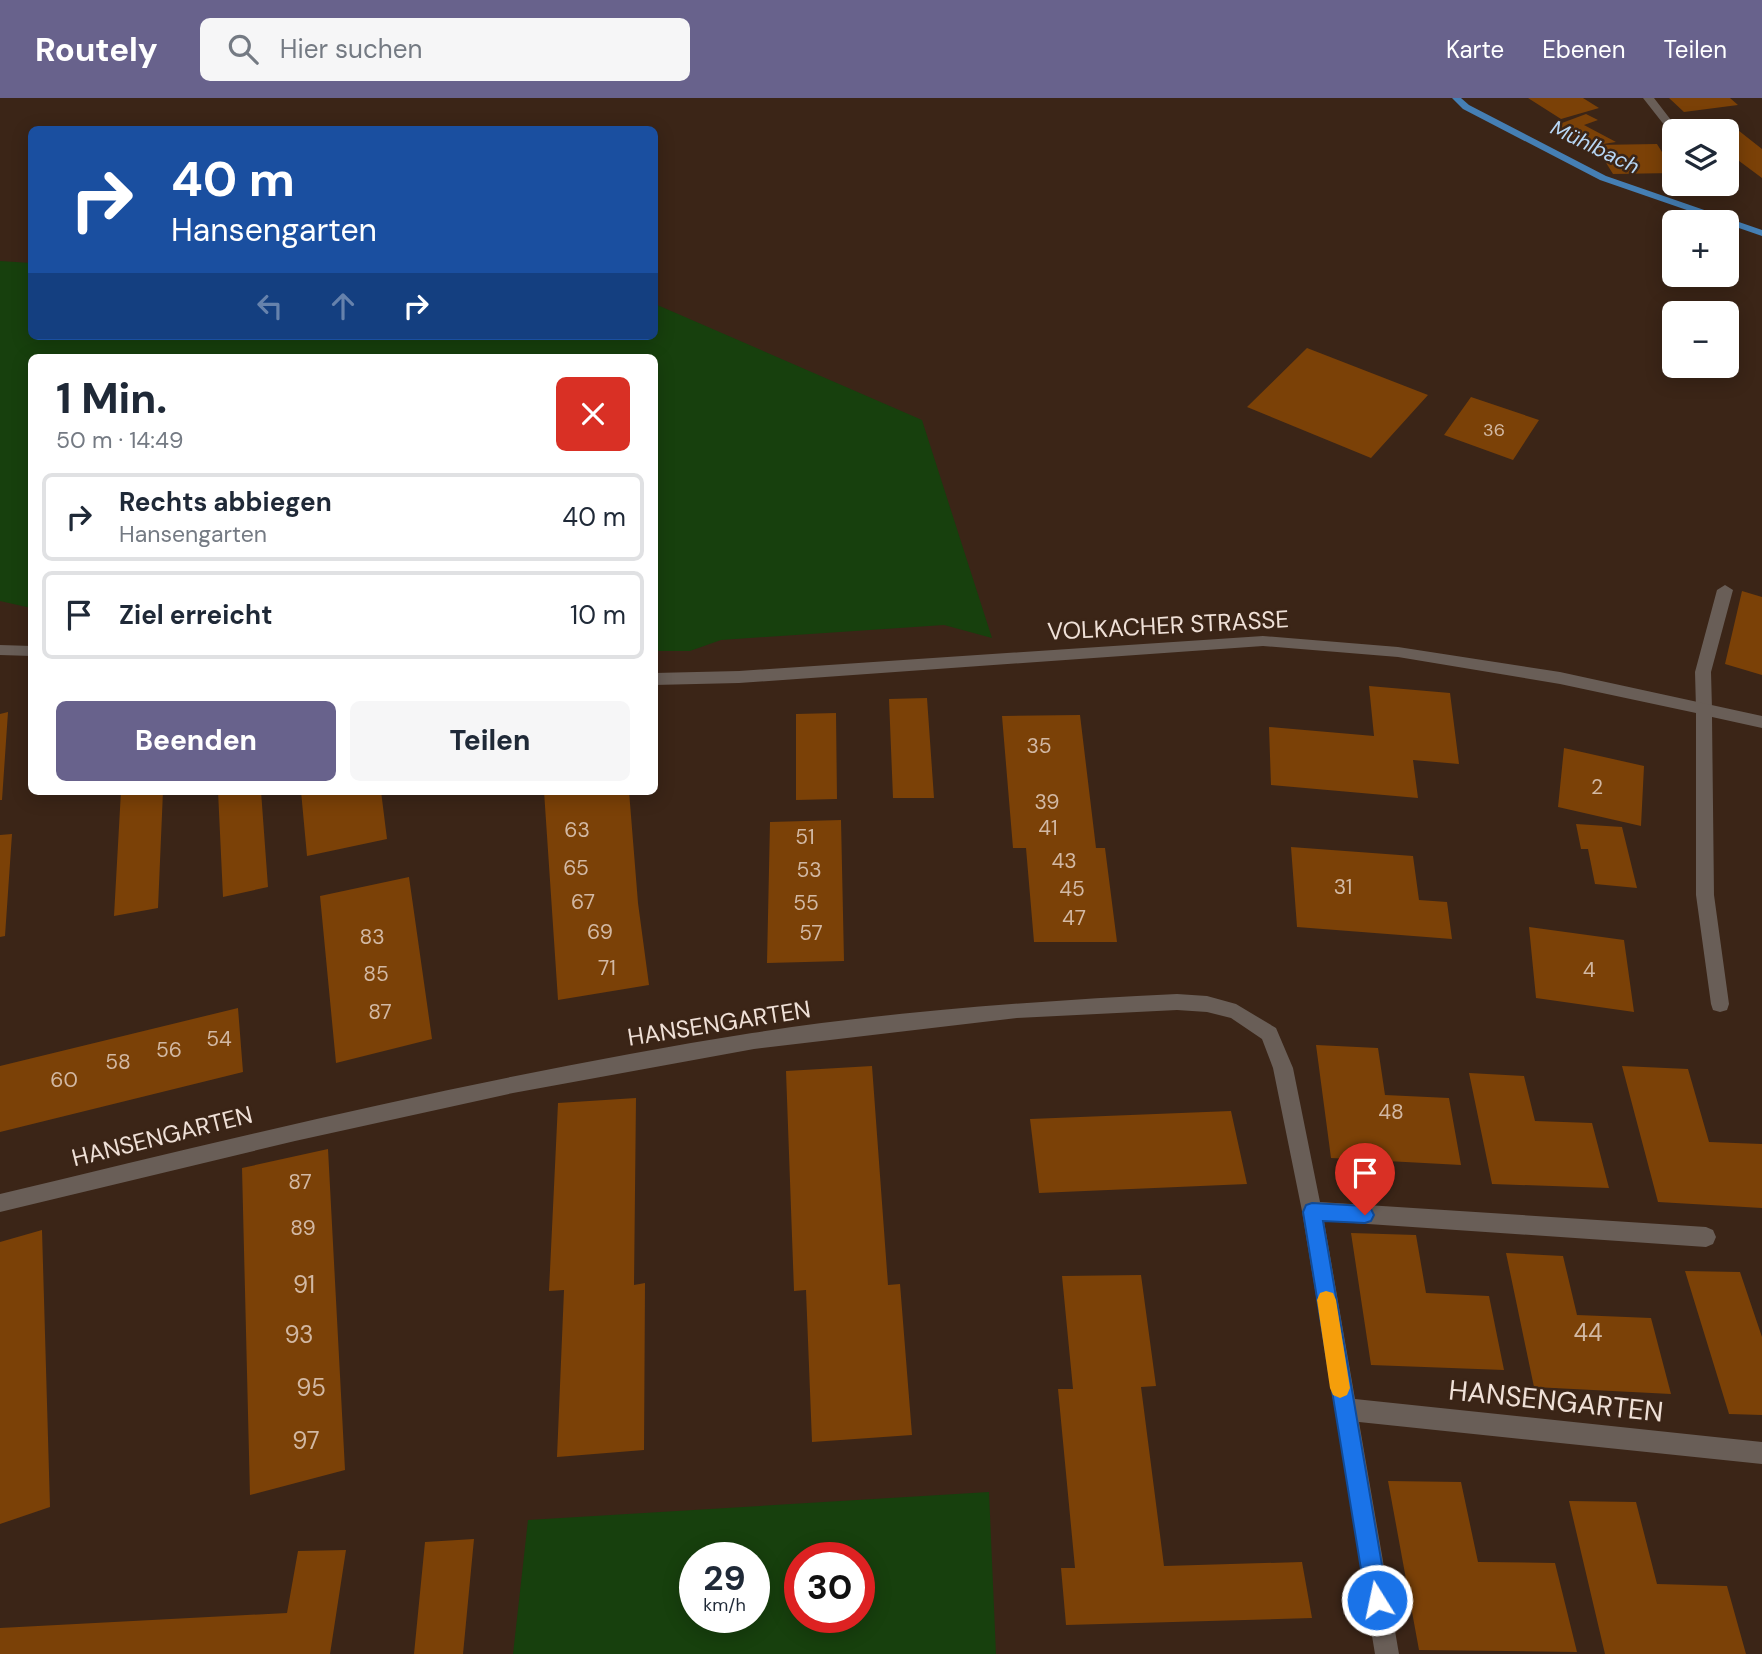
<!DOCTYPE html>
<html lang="de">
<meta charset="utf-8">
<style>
:root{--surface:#fff;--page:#f6f6f7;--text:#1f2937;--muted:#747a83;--line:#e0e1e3;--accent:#68628c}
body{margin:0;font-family:"DM Sans",sans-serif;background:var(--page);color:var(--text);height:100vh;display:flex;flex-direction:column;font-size:26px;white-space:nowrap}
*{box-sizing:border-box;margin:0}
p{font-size:23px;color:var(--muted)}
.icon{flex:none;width:38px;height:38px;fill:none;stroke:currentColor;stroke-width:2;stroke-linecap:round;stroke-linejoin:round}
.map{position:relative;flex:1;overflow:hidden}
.details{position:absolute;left:28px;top:256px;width:630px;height:441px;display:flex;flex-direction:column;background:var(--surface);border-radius:10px;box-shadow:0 4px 18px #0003}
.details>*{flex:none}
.banner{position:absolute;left:28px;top:28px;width:630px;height:214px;border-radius:10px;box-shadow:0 4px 18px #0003;background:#1a4fa0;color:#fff;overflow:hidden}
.buttons{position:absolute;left:1662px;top:21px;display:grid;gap:14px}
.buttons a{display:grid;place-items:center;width:77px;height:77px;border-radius:10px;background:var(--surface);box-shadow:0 4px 18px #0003;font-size:35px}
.speed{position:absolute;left:679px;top:1444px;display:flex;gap:14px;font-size:35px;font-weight:700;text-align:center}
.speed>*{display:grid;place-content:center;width:91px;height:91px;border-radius:50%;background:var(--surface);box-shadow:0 4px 18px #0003;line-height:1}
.speed small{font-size:18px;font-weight:400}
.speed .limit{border:10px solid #d22;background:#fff;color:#111}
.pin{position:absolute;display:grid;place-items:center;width:60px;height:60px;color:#fff;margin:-72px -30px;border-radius:50% 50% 50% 0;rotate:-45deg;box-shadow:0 0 7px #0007}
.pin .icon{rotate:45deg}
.me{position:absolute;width:77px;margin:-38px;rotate:350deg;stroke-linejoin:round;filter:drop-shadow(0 0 5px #0008)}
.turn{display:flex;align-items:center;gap:24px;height:147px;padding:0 28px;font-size:32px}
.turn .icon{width:91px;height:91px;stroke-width:2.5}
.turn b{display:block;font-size:49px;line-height:60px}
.lanes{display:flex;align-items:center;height:66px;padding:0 28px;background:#0003;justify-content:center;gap:35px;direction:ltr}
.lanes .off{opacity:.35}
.round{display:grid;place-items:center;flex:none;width:74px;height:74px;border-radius:10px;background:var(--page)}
.summary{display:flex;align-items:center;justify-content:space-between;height:119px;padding:0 28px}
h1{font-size:42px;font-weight:800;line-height:52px}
.action{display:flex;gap:14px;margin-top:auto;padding:14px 28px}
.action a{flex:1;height:80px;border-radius:10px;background:var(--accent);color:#fff;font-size:28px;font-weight:800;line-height:80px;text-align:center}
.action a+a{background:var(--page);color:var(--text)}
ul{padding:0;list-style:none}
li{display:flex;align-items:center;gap:21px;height:88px;margin:0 14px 10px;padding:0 14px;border:4px solid var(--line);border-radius:10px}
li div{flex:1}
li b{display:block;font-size:26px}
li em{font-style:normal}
header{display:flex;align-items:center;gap:42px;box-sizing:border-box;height:98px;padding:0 35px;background:var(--accent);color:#fff}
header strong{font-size:33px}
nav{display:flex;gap:38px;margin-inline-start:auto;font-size:24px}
.search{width:490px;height:63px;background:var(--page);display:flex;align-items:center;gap:18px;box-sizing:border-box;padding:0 24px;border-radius:10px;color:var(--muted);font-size:26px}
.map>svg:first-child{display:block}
</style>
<header>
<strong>Routely</strong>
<div class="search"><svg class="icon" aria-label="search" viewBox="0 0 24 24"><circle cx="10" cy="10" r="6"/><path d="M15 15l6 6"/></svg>Hier suchen</div>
<nav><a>Karte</a><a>Ebenen</a><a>Teilen</a></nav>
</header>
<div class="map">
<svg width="1762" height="1556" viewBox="0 0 1762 1556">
<rect width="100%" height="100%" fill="#3b2517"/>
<path fill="#17400d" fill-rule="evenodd" d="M0,163L31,165L32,238H654L655,206L922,322L992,540L944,527L721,542L690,553H655L654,259H32L31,510L0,503Z
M989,1394L996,1556H513L528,1422ZM695,1460H754V1519H695ZM800,1460H859V1519H800Z"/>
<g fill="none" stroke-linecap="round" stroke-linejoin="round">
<path fill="#457fb4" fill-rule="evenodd" d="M1452,0H1461L1469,7L1606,78L1762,132V138L1600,82L1463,11Z"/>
</g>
<path fill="#7b4107" d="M1528,0H1583L1599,10L1561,21Z
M1669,0H1730L1738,7L1684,14Z
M1586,16L1598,22L1584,27L1616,44L1590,48L1574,39L1565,42L1556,38L1566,34L1554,28Z
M1729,25L1762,51V80L1727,54V33H1701L1697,30Z
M1657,46L1675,75L1613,76L1595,47Z
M1307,250L1428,297L1371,360L1247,309Z
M1471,299L1539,322L1513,362L1444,337Z
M1742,493L1762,499V577L1725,566Z
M1369,588L1450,595L1459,666L1413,662L1418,700L1271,687L1269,629L1374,638Z
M927,600L934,700H893L889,601Z
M8,614L2,702H0V616Z
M836,615L837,701L796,702V616Z
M1080,617L1096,750H1105L1117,844H1034L1026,750H1013L1002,618Z
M1564,650L1644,668L1641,728L1558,709Z
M121,693H163L158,810L114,818Z
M218,693H261L268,789L223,799Z
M301,693H381L387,741L307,758Z
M544,693H629L638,805L649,887L558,902Z
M841,722L844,863L767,865L770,724Z
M1576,726L1622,729L1637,790L1595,786L1588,751H1581Z
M12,736L5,838L0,839V737Z
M1291,749L1413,758L1419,802L1447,804L1452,841L1297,829Z
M409,779L432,941L336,965L320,798Z
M1529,829L1624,842L1634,914L1536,900Z
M238,910L243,974L0,1034V968Z
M1316,947L1378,950L1385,997L1449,1000L1461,1067L1331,1060Z
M872,968L888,1187L900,1186L912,1337L812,1344L806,1192L794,1193L786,973Z
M1622,968L1688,971L1709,1044L1762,1046V1110L1658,1104Z
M1469,975L1524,978L1535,1023L1592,1025L1609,1090L1492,1086Z
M636,1000L634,1187L645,1185L644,1352L557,1359L564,1192L549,1193L558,1005Z
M1231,1013L1247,1086L1039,1095L1030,1021Z
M328,1051L345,1372L250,1397L242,1070Z
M42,1132L50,1409L0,1426V1144Z
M1351,1135L1416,1137L1426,1195L1489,1198L1504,1272L1371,1267Z
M1506,1155L1563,1158L1577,1217L1651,1220L1671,1296L1534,1289Z
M1685,1173L1740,1174L1762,1239V1317L1729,1316Z
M1141,1177L1156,1288L1141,1289L1164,1468L1302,1464L1312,1520L1066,1527L1061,1470H1075L1058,1291H1073L1062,1178Z
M1388,1383L1461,1384L1478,1464L1555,1465L1577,1554L1419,1552Z
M1569,1403L1636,1404L1657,1486L1727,1488L1746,1556H1605Z
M474,1441L463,1556H414L425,1444Z
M346,1452L330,1556H0V1530L287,1515L298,1453Z"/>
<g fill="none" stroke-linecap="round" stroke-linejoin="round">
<path fill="#695e57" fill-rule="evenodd" d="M1725,487L1733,492L1711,574L1712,611L1704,617L1696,611L1695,574L1717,492Z"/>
<path fill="#695e57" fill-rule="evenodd" d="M1643,0H1654L1674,26L1673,28H1665Z
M1263,538L1398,549L1560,574L1762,618V630L1712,619L1714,797L1729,906L1727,912L1720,914L1713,912L1711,906L1696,797V615L1560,586L1398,559L1263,548L739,585L654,587V575L739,573Z
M0,547L32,548V558L0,557Z
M1177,896L1207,898L1236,906L1276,930L1293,970L1320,1104L1706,1129L1713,1132L1716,1139L1713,1146L1706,1149L1324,1123L1355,1301L1762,1344V1366L1359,1324L1399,1556H1375L1302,1113L1273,970L1262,941L1231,920L1207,914L1177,912L1017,920L754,951L513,995L295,1043L0,1114V1096C249,1036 499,975 752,935C893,913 1035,903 1177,896Z"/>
</g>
<path fill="#1a73e8" stroke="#114b97" stroke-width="2" d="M1312,1105L1365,1108L1371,1111L1374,1117L1371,1123L1365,1125L1323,1123L1388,1502L1385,1509L1377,1512L1369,1509L1366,1502L1303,1114L1306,1107Z"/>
<path fill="#f59e0b" d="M1326,1193L1333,1195L1336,1202L1350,1290L1347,1297L1340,1300L1333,1297L1330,1290L1317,1202L1320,1195Z"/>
<g text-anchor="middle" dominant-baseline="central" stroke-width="5" stroke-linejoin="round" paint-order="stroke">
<g font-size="18" fill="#d2b8a3">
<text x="1494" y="332">36</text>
</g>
<g font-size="21" font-style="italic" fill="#b8d7f5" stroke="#3b2517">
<text transform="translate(1595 49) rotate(26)">Mühlbach</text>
</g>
<g font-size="21" fill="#d2b8a3">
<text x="1039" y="648">35</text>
<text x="1597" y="689">2</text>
<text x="1047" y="704">39</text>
<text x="1048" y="730">41</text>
<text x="577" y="732">63</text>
<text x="805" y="739">51</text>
<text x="1064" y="763">43</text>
<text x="576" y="770">65</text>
<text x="809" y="772">53</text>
<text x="1343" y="789">31</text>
<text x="1072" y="791">45</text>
<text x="583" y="804">67</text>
<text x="806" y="805">55</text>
<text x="1074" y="820">47</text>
<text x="600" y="834">69</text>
<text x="811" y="835">57</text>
<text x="372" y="839">83</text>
<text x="607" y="870">71</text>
<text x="1589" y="872">4</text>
<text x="376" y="876">85</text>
<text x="380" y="914">87</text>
<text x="219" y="941">54</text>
<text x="169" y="952">56</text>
<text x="118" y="964">58</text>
<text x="64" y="982">60</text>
<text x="1391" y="1014">48</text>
<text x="300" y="1084">87</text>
<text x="303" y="1130">89</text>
</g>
<g font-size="24" fill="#efe0d7" stroke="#3b2517">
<text transform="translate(1168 527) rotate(-3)">VOLKACHER STRASSE</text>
<text transform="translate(719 925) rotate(-9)">HANSENGARTEN</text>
<text transform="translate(162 1038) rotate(-14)">HANSENGARTEN</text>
</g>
<g font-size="24" fill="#d2b8a3">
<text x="304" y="1186">91</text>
<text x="1588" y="1234">44</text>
<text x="299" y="1236">93</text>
<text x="311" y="1289">95</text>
<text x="306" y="1342">97</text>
</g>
<g font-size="28" fill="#efe0d7" stroke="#3b2517">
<text transform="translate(1556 1303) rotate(6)">HANSENGARTEN</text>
</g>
</g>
</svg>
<div class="buttons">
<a><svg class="icon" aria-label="layers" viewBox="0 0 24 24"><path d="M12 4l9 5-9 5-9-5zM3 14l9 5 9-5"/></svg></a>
<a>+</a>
<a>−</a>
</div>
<div class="speed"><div>29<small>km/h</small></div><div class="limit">30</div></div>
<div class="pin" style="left:1365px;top:1117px;background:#d93025"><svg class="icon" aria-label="arrive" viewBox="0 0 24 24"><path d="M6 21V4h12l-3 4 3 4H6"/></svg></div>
<svg class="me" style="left:1377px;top:1502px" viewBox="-20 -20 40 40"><circle r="17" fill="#1a73e8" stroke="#fff" stroke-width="3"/><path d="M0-11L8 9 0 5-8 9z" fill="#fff"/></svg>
<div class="banner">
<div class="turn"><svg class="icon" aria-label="right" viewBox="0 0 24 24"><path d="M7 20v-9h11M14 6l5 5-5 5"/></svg><div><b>40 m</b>Hansengarten</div></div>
<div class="lanes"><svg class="icon off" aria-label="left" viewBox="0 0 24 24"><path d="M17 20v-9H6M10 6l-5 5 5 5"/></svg><svg class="icon off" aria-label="ahead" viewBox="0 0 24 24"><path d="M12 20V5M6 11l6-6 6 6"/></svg><svg class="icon" aria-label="right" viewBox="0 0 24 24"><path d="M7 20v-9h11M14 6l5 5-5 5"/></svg></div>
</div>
<section class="details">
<div class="summary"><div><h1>1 Min.</h1><p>50 m · 14:49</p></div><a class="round" style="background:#d93025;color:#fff"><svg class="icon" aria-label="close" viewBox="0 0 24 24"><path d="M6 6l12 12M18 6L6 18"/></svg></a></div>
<ul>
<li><svg class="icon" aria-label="right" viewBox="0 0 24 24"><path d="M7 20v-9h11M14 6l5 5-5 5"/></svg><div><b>Rechts abbiegen</b><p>Hansengarten</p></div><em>40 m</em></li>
<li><svg class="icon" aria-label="arrive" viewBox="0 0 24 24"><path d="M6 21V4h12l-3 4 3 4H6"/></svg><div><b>Ziel erreicht</b></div><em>10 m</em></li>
</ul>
<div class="action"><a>Beenden</a><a>Teilen</a></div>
</section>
</div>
